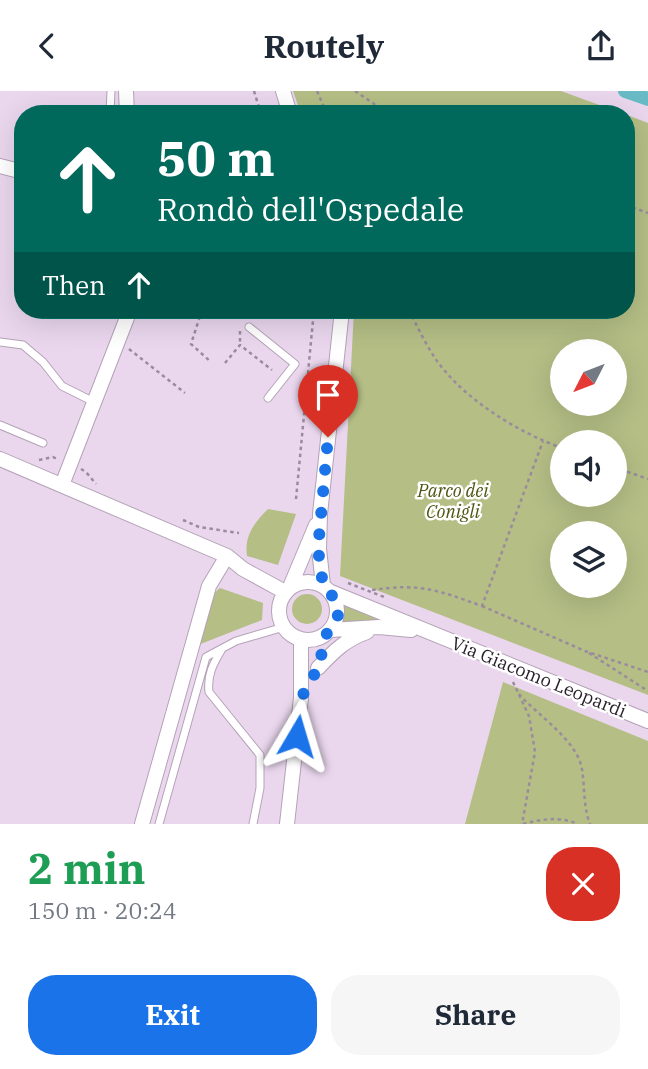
<!DOCTYPE html>
<meta charset="utf-8">
<style>
:root{--surface:#fff;--page:#f6f6f7;--text:#1f2937;--muted:#747a83;--accent:#1a73e8}
body{margin:0;font-family:"IBM Plex Serif",serif;background:var(--page);color:var(--text);height:100vh;display:flex;flex-direction:column;font-size:26px;white-space:nowrap}
*{box-sizing:border-box;margin:0}
p{font-size:23px;color:var(--muted)}
.icon{flex:none;width:38px;height:38px;fill:none;stroke:currentColor;stroke-width:2;stroke-linecap:round;stroke-linejoin:round}
.map{position:relative;height:733px;overflow:hidden}
.side{display:flex;flex-direction:column;background:var(--surface);flex:1}
.side>*{flex:none}
.hud{position:absolute;left:14px;top:14px;width:621px;height:214px;border-radius:28px;box-shadow:0 7px 28px #0002;background:#00695c;color:#fff;overflow:hidden}
.needle{width:46px;rotate:228deg}
.fabs{position:absolute;left:550px;top:248px;display:grid;gap:14px}
.fabs a{display:grid;place-items:center;width:77px;height:77px;border-radius:50%;background:var(--surface);box-shadow:0 7px 28px #0002;font-size:35px}
.pin{position:absolute;display:grid;place-items:center;width:60px;height:60px;color:#fff;margin:-72px -30px;border-radius:50% 50% 50% 0;rotate:-45deg;box-shadow:0 0 7px #0007}
.pin .icon{rotate:45deg}
.me{position:absolute;width:77px;margin:-38px;rotate:7deg;stroke-linejoin:round;filter:drop-shadow(0 0 5px #0008)}
.turn{display:flex;align-items:center;gap:24px;height:147px;padding:0 28px;font-size:32px}
.turn .icon{width:91px;height:91px;stroke-width:2.5}
.turn b{display:block;font-size:49px;line-height:60px}
.then{display:flex;align-items:center;height:66px;padding:0 28px;background:#0003;gap:14px;font-size:26px}
.round{display:grid;place-items:center;flex:none;width:74px;height:74px;border-radius:28px;background:var(--page)}
.head{display:flex;align-items:center;justify-content:space-between;height:119px;padding:0 28px}
h1{font-size:42px;font-weight:800;line-height:52px;color:#1e9e55}
.cta{display:flex;gap:14px;margin-top:auto;padding:14px 28px}
.cta a{flex:1;height:80px;border-radius:28px;background:var(--accent);color:#fff;font-size:28px;font-weight:800;line-height:80px;text-align:center}
.cta a+a{background:var(--page);color:var(--text)}
header{display:flex;justify-content:space-between;align-items:center;height:91px;padding:0 28px;background:var(--surface);font-size:32px;font-weight:800}
.map>svg:first-child{display:block}
</style>
<header><svg class="icon" aria-label="back" viewBox="0 0 24 24"><path d="M15 5l-7 7 7 7"/></svg>Routely<svg class="icon" aria-label="share" viewBox="0 0 24 24"><path d="M12 15V3M7 8l5-5 5 5M5 13v7h14v-7"/></svg></header>
<div class="map">
<svg width="648" height="733" viewBox="0 0 648 733">
<rect width="100%" height="100%" fill="#ead7ee"/>
<path fill="#b4be85" fill-rule="evenodd" d="M293,0H561L624,23H301Z
M627,24L648,32V604L340,485L354,219H626ZM562,261H614V313H562ZM562,352H614V404H562ZM562,443H614V495H562Z
M268,418L296,423L278,474L247,465C244,445 254,432 268,418Z
M220,497L263,512L262,529L198,554L214,502Z
M292 518a15 15 0 1 1 30 0a15 15 0 1 1-30 0Z
M341,512L391,530L340,534L342,529Z
M503,591L648,650V733H465Z"/>
<g fill="none" stroke-linecap="round" stroke-linejoin="round">
<path stroke="#68bbc4" stroke-width="14" d="M625,0L648,8"/>
<defs>
<path id="service" d="M110,23L111,0
M249,236L295,273L268,307
M0,251L23,254L43,271L62,295L94,311
M0,334L43,352
M222,558C213,573 207,584 209,601L260,664V697L253,733
M159,733L206,566L236,550L284,536"/>
<path id="minor" d="M126,0L127,23
M283,0L290,23
M0,75L23,81
M0,368L227,465L243,478L285,501
M62,394L130,219
M279 520a29 29 0 1 1 58 0a29 29 0 1 1-58 0Z
M323,494L319,458L320,423L342,219
M290,496L316,434
M331,501L648,630
M331,539L379,536L411,539
M318,577C333,561 346,548 367,541
M142,733L209,495L227,465
M287,733L301,607V549"/>
</defs>
<use href="#service" stroke="#b4a2b7" stroke-width="9"/>
<use href="#minor" stroke="#b4a2b7" stroke-width="16"/>
<path stroke="#9a8c9d" stroke-width="2.5" stroke-dasharray="3.5 3.5" stroke-linecap="butt" d="M254,0L261,23
M317,0L327,23
M355,0L389,23
M626,114L648,122
M202,219L191,253L211,271
M409,219C417,235 425,252 435,267C462,307 517,341 562,357
M240,240V254
M129,258L185,302
M225,272L240,254L272,279
M39,369L53,366L59,369
M614,376L648,388
M81,378L86,381L96,393
M296,408L314,219
M183,429L199,436L239,442
M348,492L384,506
M372,499C421,492 437,499 482,515L543,350
M482,515L585,560L648,581
M589,562L648,600
M513,591L529,625L535,661L522,733
M519,603C537,624 577,649 582,678C585,697 583,715 590,733
M523,733C543,728 559,725 578,733"/>
<use href="#service" stroke="#fff" stroke-width="7"/>
<use href="#minor" stroke="#fff" stroke-width="14"/>
</g>
<g fill="none" stroke-linecap="round" stroke-linejoin="round">
<path stroke="#1a73e8" stroke-width="12" stroke-dasharray="0 21.6" d="M297,645L301,607L318,577L327,542L335,532L338,524L335,508L323,494L318,458L328,346"/>
</g>
<g text-anchor="middle" dominant-baseline="central" stroke-width="5" stroke-linejoin="round" paint-order="stroke">
<g font-size="18" font-style="italic" fill="#4f5612" stroke="#fff">
<text x="453" y="399">Parco dei<tspan x="453" dy="21">Conigli</tspan></text>
</g>
<g font-size="18" fill="#261f27" stroke="#fff">
<text transform="translate(539 586) rotate(22)">Via Giacomo Leopardi</text>
</g>
</g>
</svg>
<div class="fabs">
<a><svg class="needle" viewBox="-14 -14 28 28"><path d="M0-13l5 13h-10z" fill="#e53935"/><path d="M0 13l5-13h-10z" fill="#747a83"/></svg></a>
<a><svg class="icon" aria-label="sound" viewBox="0 0 24 24"><path d="M4 9h4l5-4v14l-5-4H4zM17 9q2 3 0 6"/></svg></a>
<a><svg class="icon" aria-label="layers" viewBox="0 0 24 24"><path d="M12 4l9 5-9 5-9-5zM3 14l9 5 9-5"/></svg></a>
</div>
<div class="pin" style="left:328px;top:346px;background:#d93025"><svg class="icon" aria-label="arrive" viewBox="0 0 24 24"><path d="M6 21V4h12l-3 4 3 4H6"/></svg></div>
<svg class="me" style="left:297px;top:645px" viewBox="-20 -20 40 40"><path d="M0-17L14 15 0 8-14 15z" fill="#1a73e8" stroke="#fff" stroke-width="4"/></svg>
<div class="hud">
<div class="turn"><svg class="icon" aria-label="ahead" viewBox="0 0 24 24"><path d="M12 20V5M6 11l6-6 6 6"/></svg><div><b>50 m</b>Rondò dell'Ospedale</div></div>
<div class="then">Then<svg class="icon" aria-label="ahead" viewBox="0 0 24 24"><path d="M12 20V5M6 11l6-6 6 6"/></svg></div>
</div>
</div>
<section class="side">
<div class="head"><div><h1>2 min</h1><p>150 m · 20:24</p></div><a class="round" style="background:#d93025;color:#fff"><svg class="icon" aria-label="close" viewBox="0 0 24 24"><path d="M6 6l12 12M18 6L6 18"/></svg></a></div>
<div class="cta"><a>Exit</a><a>Share</a></div>
</section>
